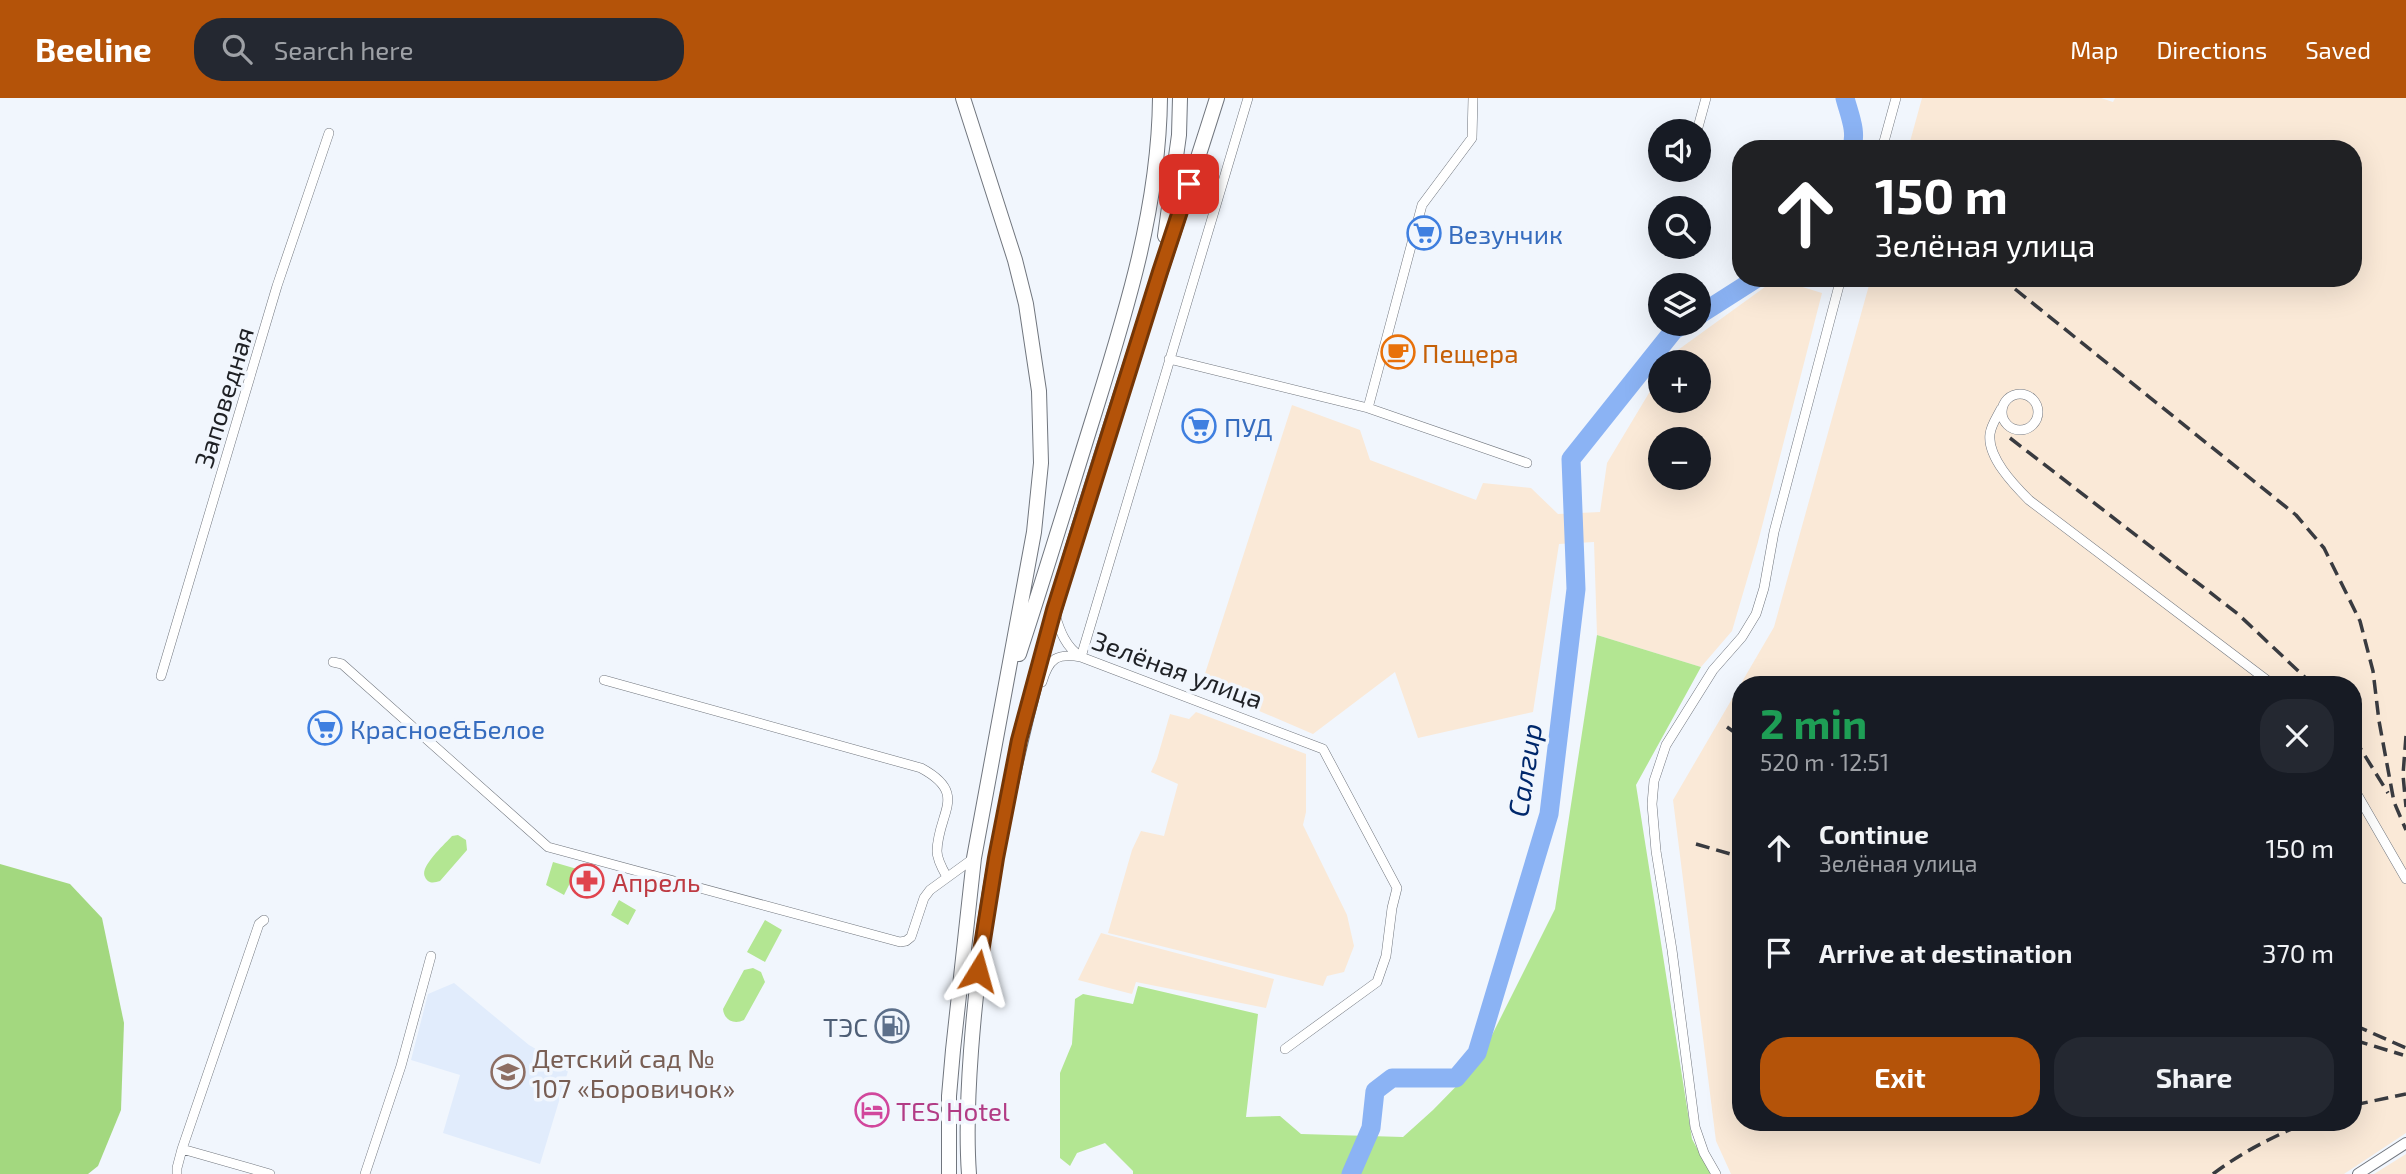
<!DOCTYPE html>
<meta charset="utf-8">
<style>
:root{--surface:#171b24;--page:#242831;--text:#f1f3f6;--muted:#9ea1a6;--accent:#b45309}
body{margin:0;font-family:"Exo 2",sans-serif;background:var(--page);color:var(--text);height:100vh;display:flex;flex-direction:column;font-size:26px;white-space:nowrap}
*{box-sizing:border-box;margin:0}
p{font-size:23px;color:var(--muted)}
.icon{flex:none;width:38px;height:38px;fill:none;stroke:currentColor;stroke-width:2;stroke-linecap:round;stroke-linejoin:round}
.map{position:relative;flex:1;overflow:hidden}
.details{position:absolute;left:1732px;top:578px;width:630px;height:455px;display:flex;flex-direction:column;background:var(--surface);border-radius:28px;box-shadow:0 7px 28px #0002}
.details>*{flex:none}
.guide{position:absolute;left:1732px;top:42px;width:630px;height:147px;border-radius:28px;box-shadow:0 7px 28px #0002;background:#202124;color:#fff;overflow:hidden}
.buttons{position:absolute;left:1648px;top:21px;display:grid;gap:14px}
.buttons a{display:grid;place-items:center;width:63px;height:63px;border-radius:50%;background:var(--surface);box-shadow:0 7px 28px #0002;font-size:35px}
.pin{position:absolute;display:grid;place-items:center;width:60px;height:60px;color:#fff;margin:-30px;border-radius:14px;box-shadow:0 4px 10px #0006}
.me{position:absolute;width:77px;margin:-38px;rotate:8deg;stroke-linejoin:round;filter:drop-shadow(0 0 5px #0008)}
.turn{display:flex;align-items:center;gap:24px;height:147px;padding:0 28px;font-size:32px}
.turn .icon{width:91px;height:91px;stroke-width:2.5}
.turn b{display:block;font-size:49px;line-height:60px}
.round{display:grid;place-items:center;flex:none;width:74px;height:74px;border-radius:28px;background:var(--page)}
.overview{display:flex;align-items:center;justify-content:space-between;height:119px;padding:0 28px}
h1{font-size:42px;font-weight:700;line-height:52px;color:#1e9e55}
.cta{display:flex;gap:14px;margin-top:auto;padding:14px 28px}
.cta a{flex:1;height:80px;border-radius:28px;background:var(--accent);color:#fff;font-size:28px;font-weight:700;line-height:80px;text-align:center}
.cta a+a{background:var(--page);color:var(--text)}
ul{padding:0;list-style:none}
li{display:flex;align-items:center;gap:21px;height:105px;padding:0 28px}
li div{flex:1}
li b{display:block;font-size:26px}
li em{font-style:normal}
header{display:flex;align-items:center;gap:42px;box-sizing:border-box;height:98px;padding:0 35px;background:var(--accent);color:#fff}
header strong{font-size:33px}
nav{display:flex;gap:38px;margin-inline-start:auto;font-size:24px}
.search{width:490px;height:63px;background:var(--page);display:flex;align-items:center;gap:18px;box-sizing:border-box;padding:0 24px;border-radius:28px;color:var(--muted);font-size:26px}
.map>svg:first-child{display:block}
</style>
<header>
<strong>Beeline</strong>
<div class="search"><svg class="icon" aria-label="search" viewBox="0 0 24 24"><circle cx="10" cy="10" r="6"/><path d="M15 15l6 6"/></svg>Search here</div>
<nav><a>Map</a><a>Directions</a><a>Saved</a></nav>
</header>
<div class="map">
<svg width="2406" height="1076" viewBox="0 0 2406 1076">
<rect width="100%" height="100%" fill="#f1f6fd"/>
<path fill="#fae9d7" fill-rule="evenodd" d="M1922,0H2101L2113,4L2115,0H2406V1035L2344,1076H1731L1716,1043L1673,702L1774,529L1871,180H2354V51H1908ZM1741,586H2354V1024H1741Z
M1776,181L1822,195L1758,444L1732,533L1701,569L1597,537L1594,444L1559,446L1533,614L1418,640L1395,574L1313,636L1201,588L1292,307L1360,332L1370,362L1476,402L1483,385L1531,390L1558,416L1600,414L1607,365L1661,275V303H1699V264H1667L1671,257ZM1661,341H1699V380H1661Z
M1196,614L1306,656V714L1303,727L1347,817L1354,848L1344,874L1327,878L1323,888L1108,835L1132,752L1141,733L1164,738L1178,686L1151,674L1157,661L1170,616L1189,621Z
M1101,835L1274,881L1266,910L1136,884L1132,896L1078,882Z
M2406,1056V1076H2374Z"/>
<path fill="#e1ecfc" d="M454,885L529,947L569,970L540,1066L443,1035L460,977L411,962L428,896Z"/>
<path fill="#b3e692" d="M1597,537L1701,569L1636,687L1692,1041L1711,1076H1133V1073L1105,1045L1077,1055L1070,1068L1060,1060V975L1072,946L1075,901L1083,896L1133,906L1138,888L1258,916L1246,1019L1280,1018L1301,1036L1403,1039L1433,1012L1477,967L1555,811Z
M458,737L466,742L467,752L440,783C434,785 428,786 425,779C419,769 445,746 452,738Z
M553,764L577,771L564,797L546,787Z
M619,802L636,812L628,827L611,817Z
M765,822L782,832L765,864L747,854Z
M753,870L761,874L765,884L744,922C734,927 724,922 723,911L744,872Z"/>
<path fill="#a3d87f" d="M0,766L70,786L102,820L124,925L121,1012L98,1068L88,1076H0Z"/>
<g fill="none" stroke-linecap="round" stroke-linejoin="round">
<path stroke="#8bb3f4" stroke-width="19" d="M1845,0C1849,16 1858,35 1851,51
M1699,217L1757,180
M1351,1076L1371,1030L1375,993L1392,980H1456L1477,955L1549,716L1576,491L1571,361L1674,232L1685,226"/>
<defs>
<path id="minor" d="M1697,33L1706,0
M1882,51L1896,0
M1169,261L1368,310L1527,365
M2002 314a18 18 0 1 1 36 0a18 18 0 1 1-36 0Z
M1368,310L1422,107L1472,40L1473,0
M2001,311C1997,319 1991,327 1990,336C1987,359 2014,387 2029,402L2272,586
M1055,516C1060,534 1066,549 1081,559L1248,0
M333,564L342,566L548,749L900,844L906,843L911,839L924,800L930,792L974,760
M161,578L277,188L329,35
M604,582L921,670C969,696 938,714 937,753C937,762 943,772 947,779
M1042,584C1049,560 1057,555 1081,559L1323,651L1397,790L1392,810L1386,858L1377,884L1285,951
M2354,691L2406,781
M182,1051L270,1076
M177,1076V1070L182,1051L259,826L264,822
M365,1076L401,968L431,858
M1716,1076L1704,1055L1695,1029L1672,852L1656,753L1652,706L1654,683L1666,647L1713,572L1742,539L1756,516L1764,490L1774,434L1841,180"/>
<path id="tertiary" d="M2358,1076L2406,1045"/>
<path id="primary" d="M1165,138L1179,37L1180,0
M1019,556C1045,477 1069,397 1094,317C1126,214 1159,109 1160,0
M949,1076V998L953,952L974,760L1034,434L1041,365L1039,293L1026,206L1015,162L963,0
M969,1076C966,1035 968,994 971,953C975,900 981,846 990,793C1036,522 1135,261 1217,0"/>
</defs>
<use href="#minor" stroke="#71767e" stroke-width="10"/>
<use href="#tertiary" stroke="#71767e" stroke-width="12"/>
<use href="#primary" stroke="#71767e" stroke-width="16"/>
<use href="#minor" stroke="#fff" stroke-width="9"/>
<use href="#tertiary" stroke="#fff" stroke-width="10"/>
<use href="#primary" stroke="#fff" stroke-width="14"/>
<path stroke="#393b40" stroke-width="3.5" stroke-dasharray="14 7" stroke-linecap="butt" d="M2015,191L2296,417L2324,450L2360,523L2373,573L2379,623L2394,704L2406,732
M2010,340L2238,516L2312,586
M1727,629L1741,639
M2406,638L2403,677L2406,709
M2354,640L2388,695
M1696,746L1741,759
M2354,927L2406,950
M2354,942L2403,957
M2354,1007L2406,996
M2160,1024C2204,1032 2249,1035 2293,1024
M2213,1076C2242,1054 2274,1038 2308,1024"/>
</g>
<g fill="none" stroke-linecap="round" stroke-linejoin="round">
<defs>
<path id="route" d="M978,873L996,760L1019,642L1054,512L1160,174L1189,86"/>
</defs>
<use href="#route" stroke="#753606" stroke-width="18"/>
<use href="#route" stroke="#b45309" stroke-width="12"/>
</g>
<defs>
<symbol id="supermarket-ring" viewBox="-11 -11 22 22"><circle r="9.5" fill="#f1f6fd" stroke="#3f7fe0" stroke-width="1.5"/><path d="M-6-5.5h2.5l.6 2H6L4.5 2H-2.5L-4.4-4H-6ZM-1.5 3.2a1.3 1.3 0 1 0 .1 0ZM3 3.2a1.3 1.3 0 1 0 .1 0Z" fill="#3f7fe0"/></symbol>
<symbol id="cafe-ring" viewBox="-11 -11 22 22"><circle r="9.5" fill="#f1f6fd" stroke="#e8710a" stroke-width="1.5"/><path d="M-5.5-4.5H6V0H3Q3 3.5 0 3.5H-2.5Q-5.5 3.5-5.5 0ZM3-3.2v2h1.7v-2ZM-6 4.5H4V6H-6Z" fill="#e8710a"/></symbol>
<symbol id="pharmacy-ring" viewBox="-11 -11 22 22"><circle r="9.5" fill="#f1f6fd" stroke="#e0444e" stroke-width="1.5"/><path d="M-2-6h4v4h4v4h-4v4h-4v-4h-4v-4h4Z" fill="#e0444e"/></symbol>
<symbol id="fuel-ring" viewBox="-11 -11 22 22"><circle r="9.5" fill="#f1f6fd" stroke="#5c6f8a" stroke-width="1.5"/><path d="M-5.5-6h7V0h2V4h1.3V-2.5L3-4.5l.8-.8L6-3V5H2.5V1h-1V6h-7ZM-4.2-4.7v3.2H.2V-4.7Z" fill="#5c6f8a"/></symbol>
<symbol id="school-ring" viewBox="-11 -11 22 22"><circle r="9.5" fill="#f1f6fd" stroke="#8d6e63" stroke-width="1.5"/><path d="M0-5L7-2L0 1L-7-2ZM-4 1L0 2.5L4 1V4Q0 6-4 4Z" fill="#8d6e63"/></symbol>
<symbol id="hotel-ring" viewBox="-11 -11 22 22"><circle r="9.5" fill="#f1f6fd" stroke="#d1479c" stroke-width="1.5"/><path d="M-6-4.5h1.5V1H6V5H4.5V3h-9V5H-6ZM-4 0a1.8 1.8 0 1 1 3.6 0ZM.5 0V-2.5h3Q6-2.5 6 0Z" fill="#d1479c"/></symbol>
</defs>
<g fill-rule="evenodd">
<use href="#supermarket-ring" x="1405" y="116" width="38" height="38"/>
<use href="#cafe-ring" x="1379" y="235" width="38" height="38"/>
<use href="#supermarket-ring" x="1180" y="309" width="38" height="38"/>
<use href="#supermarket-ring" x="306" y="611" width="38" height="38"/>
<use href="#pharmacy-ring" x="568" y="764" width="38" height="38"/>
<use href="#fuel-ring" x="873" y="909" width="38" height="38"/>
<use href="#school-ring" x="489" y="955" width="38" height="38"/>
<use href="#hotel-ring" x="853" y="993" width="38" height="38"/>
</g>
<g text-anchor="middle" dominant-baseline="central" stroke-width="7" stroke-linejoin="round" paint-order="stroke">
<g font-size="26" fill="#366cbe" stroke="#f1f6fd" text-anchor="start">
<text x="1448" y="135">Везунчик</text>
<text x="1224" y="328">ПУД</text>
<text x="350" y="630">Красное&amp;Белое</text>
</g>
<g font-size="26" fill="#c56008" stroke="#f1f6fd" text-anchor="start">
<text x="1422" y="254">Пещера</text>
</g>
<g font-size="26" fill="#1f2125" stroke="#f1f6fd">
<text transform="translate(223 299) rotate(-73)">Заповедная</text>
<text transform="translate(1178 571) rotate(20)">Зелёная улица</text>
</g>
<g font-size="26" fill="#be3a42" stroke="#f1f6fd" text-anchor="start">
<text x="612" y="783">Апрель</text>
</g>
<g font-size="26" fill="#4e5e75" stroke="#f1f6fd" text-anchor="end">
<text x="868" y="928">ТЭС</text>
</g>
<g font-size="26" fill="#785e54" stroke="#f1f6fd" text-anchor="start">
<text x="532" y="959">Детский сад №<tspan x="532" dy="30">107 «Боровичок»</tspan></text>
</g>
<g font-size="26" fill="#b23c85" stroke="#f1f6fd" text-anchor="start">
<text x="896" y="1012">TES Hotel</text>
</g>
<g font-size="28" font-style="italic" fill="#00286c" stroke="#f1f6fd">
<text transform="translate(1524 672) rotate(-81)">Салгир</text>
</g>
</g>
</svg>
<div class="buttons">
<a><svg class="icon" aria-label="sound" viewBox="0 0 24 24"><path d="M4 9h4l5-4v14l-5-4H4zM17 9q2 3 0 6"/></svg></a>
<a><svg class="icon" aria-label="search" viewBox="0 0 24 24"><circle cx="10" cy="10" r="6"/><path d="M15 15l6 6"/></svg></a>
<a><svg class="icon" aria-label="layers" viewBox="0 0 24 24"><path d="M12 4l9 5-9 5-9-5zM3 14l9 5 9-5"/></svg></a>
<a>+</a>
<a>−</a>
</div>
<div class="pin" style="left:1189px;top:86px;background:#d93025"><svg class="icon" aria-label="arrive" viewBox="0 0 24 24"><path d="M6 21V4h12l-3 4 3 4H6"/></svg></div>
<svg class="me" style="left:978px;top:873px" viewBox="-20 -20 40 40"><path d="M0-17L14 15 0 8-14 15z" fill="#b45309" stroke="#fff" stroke-width="4"/></svg>
<div class="guide">
<div class="turn"><svg class="icon" aria-label="ahead" viewBox="0 0 24 24"><path d="M12 20V5M6 11l6-6 6 6"/></svg><div><b>150 m</b>Зелёная улица</div></div>
</div>
<section class="details">
<div class="overview"><div><h1>2 min</h1><p>520 m · 12:51</p></div><a class="round"><svg class="icon" aria-label="close" viewBox="0 0 24 24"><path d="M6 6l12 12M18 6L6 18"/></svg></a></div>
<ul>
<li><svg class="icon" aria-label="ahead" viewBox="0 0 24 24"><path d="M12 20V5M6 11l6-6 6 6"/></svg><div><b>Continue</b><p>Зелёная улица</p></div><em>150 m</em></li>
<li><svg class="icon" aria-label="arrive" viewBox="0 0 24 24"><path d="M6 21V4h12l-3 4 3 4H6"/></svg><div><b>Arrive at destination</b></div><em>370 m</em></li>
</ul>
<div class="cta"><a>Exit</a><a>Share</a></div>
</section>
</div>
